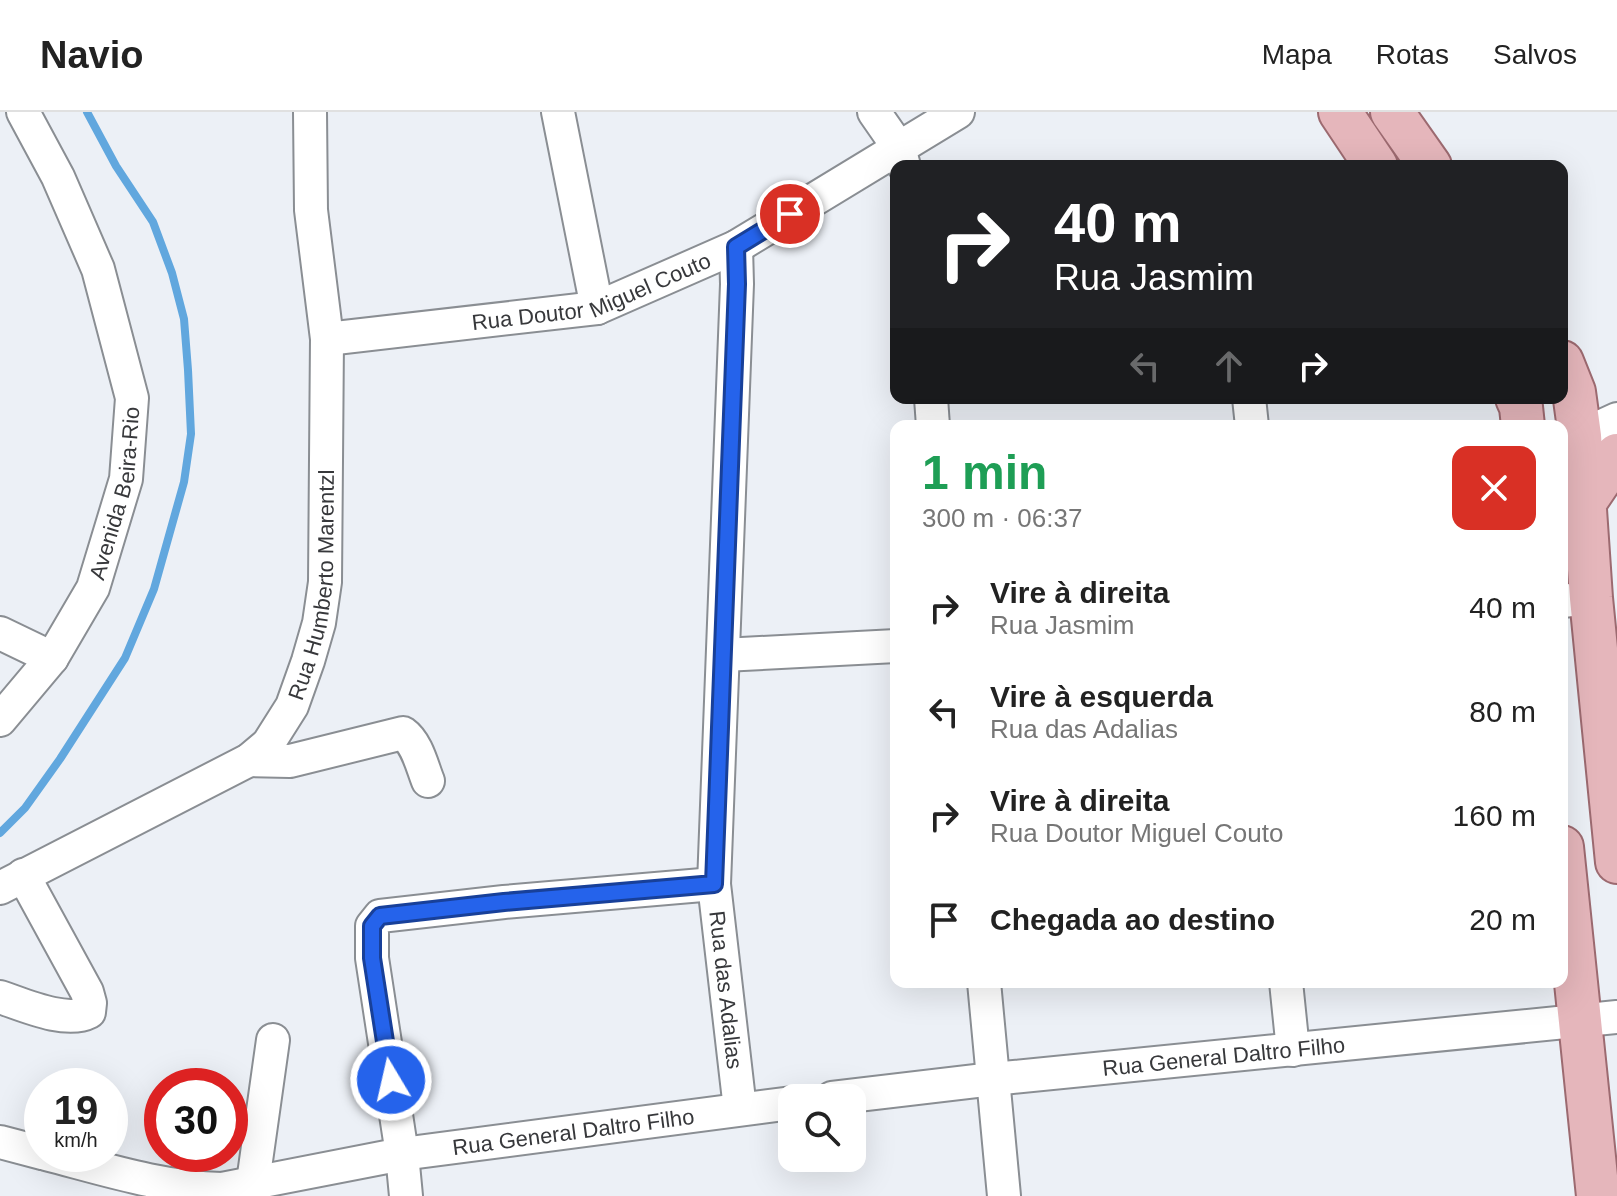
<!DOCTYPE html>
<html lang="pt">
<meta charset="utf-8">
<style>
:root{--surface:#fff;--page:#f6f6f6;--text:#222;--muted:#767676;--line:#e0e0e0}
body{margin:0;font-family:Arial,sans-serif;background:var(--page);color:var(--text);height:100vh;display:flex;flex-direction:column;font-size:30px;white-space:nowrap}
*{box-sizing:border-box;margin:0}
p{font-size:26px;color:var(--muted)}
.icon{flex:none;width:44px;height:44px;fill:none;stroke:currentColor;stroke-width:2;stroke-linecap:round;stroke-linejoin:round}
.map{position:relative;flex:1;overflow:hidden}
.side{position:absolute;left:890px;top:308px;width:678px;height:568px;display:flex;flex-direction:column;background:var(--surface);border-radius:16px;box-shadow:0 8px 32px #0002}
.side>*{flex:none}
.hud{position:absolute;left:890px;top:48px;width:678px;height:244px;border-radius:16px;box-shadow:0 8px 32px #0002;background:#202124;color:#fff;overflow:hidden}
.controls{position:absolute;left:778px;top:972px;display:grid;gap:16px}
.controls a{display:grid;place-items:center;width:88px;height:88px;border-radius:16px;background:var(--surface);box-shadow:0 8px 32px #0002;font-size:40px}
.speed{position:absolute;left:24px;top:956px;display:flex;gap:16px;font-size:40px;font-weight:700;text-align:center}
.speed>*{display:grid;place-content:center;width:104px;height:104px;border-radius:50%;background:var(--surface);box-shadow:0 8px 32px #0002;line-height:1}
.speed small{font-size:20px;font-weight:400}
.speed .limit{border:12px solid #d22;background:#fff;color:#111}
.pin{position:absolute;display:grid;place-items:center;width:68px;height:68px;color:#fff;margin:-34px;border:4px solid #fff;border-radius:50%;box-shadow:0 2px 8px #0007}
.me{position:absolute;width:88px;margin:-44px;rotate:351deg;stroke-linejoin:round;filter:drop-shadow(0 0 6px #0008)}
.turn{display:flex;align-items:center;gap:28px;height:168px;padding:0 32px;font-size:36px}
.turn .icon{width:104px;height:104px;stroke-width:2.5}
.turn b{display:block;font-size:56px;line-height:68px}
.lanes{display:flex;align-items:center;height:76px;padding:0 32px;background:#0003;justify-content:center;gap:40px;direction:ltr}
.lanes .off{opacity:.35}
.round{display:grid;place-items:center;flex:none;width:84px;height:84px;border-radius:16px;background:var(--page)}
.head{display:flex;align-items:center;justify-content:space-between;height:136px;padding:0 32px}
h1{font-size:48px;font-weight:700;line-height:60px;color:#1e9e55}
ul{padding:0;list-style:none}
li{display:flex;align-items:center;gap:24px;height:104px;padding:0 32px}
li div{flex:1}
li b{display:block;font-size:30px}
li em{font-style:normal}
header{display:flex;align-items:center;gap:48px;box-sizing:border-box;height:112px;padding:0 40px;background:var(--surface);border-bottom:2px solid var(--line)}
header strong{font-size:38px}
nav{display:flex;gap:44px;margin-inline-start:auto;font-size:28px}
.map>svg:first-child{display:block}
</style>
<header>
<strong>Navio</strong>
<nav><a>Mapa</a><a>Rotas</a><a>Salvos</a></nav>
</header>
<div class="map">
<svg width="1617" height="1084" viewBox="0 0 1617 1084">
<rect width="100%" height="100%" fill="#ecf0f6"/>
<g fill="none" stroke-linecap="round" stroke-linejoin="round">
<path stroke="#61a7de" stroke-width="8" d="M0,721L25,696L60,647L125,546L154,477L184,370L191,322L188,258L184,207L172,161L153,110L116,54L87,0"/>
<defs>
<g id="minor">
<path d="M558,0L597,196"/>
<path d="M874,0L899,36L904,54"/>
<path id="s1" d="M736,135L737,172L714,772L740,997"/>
<path id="s2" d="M327,227L597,196L736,135L958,0"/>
<path d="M931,286L933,314"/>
<path d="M1249,286L1252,314"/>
<path d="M1562,326L1580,324L1617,307"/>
<path d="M1562,489L1591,486"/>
<path d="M0,521L52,546"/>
<path d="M723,543L896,534"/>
<path id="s3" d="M0,608L52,546L93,476L126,367L132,286L98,157L58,65L23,0"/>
<path d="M249,648L290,649L403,621C417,631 422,654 428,669"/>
<path id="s4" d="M0,776L249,648L268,632L292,594L308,549L319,511L325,470L327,227L311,98L310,0"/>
<path d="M984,870L1004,1084"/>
<path d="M1286,870L1293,938"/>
<path d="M0,885C24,893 66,912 89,900L90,891L87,880L23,763"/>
<path id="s5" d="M832,986L993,967L1617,905"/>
<path d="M0,1030L42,1041"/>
<path id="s6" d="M46,1042C104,1057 162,1076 222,1077L402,1042L792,991"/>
<path d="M253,1070L273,928"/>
<path d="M406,1084L402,1042L372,846V814L380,804L504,790L714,772"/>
</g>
<path id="major" d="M1340,0L1376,54
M1392,0L1430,54
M1562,250L1574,280L1580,324L1591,486L1617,750
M1517,286L1521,295L1523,314
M1585,390L1617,343
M1562,735L1598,1084"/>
</defs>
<use href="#minor" stroke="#8a8e93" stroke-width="36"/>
<use href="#major" stroke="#9c6a70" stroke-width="46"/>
<use href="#minor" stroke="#fff" stroke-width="32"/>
<use href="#major" stroke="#e5b6bb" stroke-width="42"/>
</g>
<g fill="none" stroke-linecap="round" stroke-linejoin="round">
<defs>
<path id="route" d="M391,968L372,846V814L380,804L504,790L714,772L737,172L736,135L790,102"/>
</defs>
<use href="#route" stroke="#184099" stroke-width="20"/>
<use href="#route" stroke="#2563eb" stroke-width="14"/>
</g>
<g text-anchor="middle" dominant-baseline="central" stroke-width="6" stroke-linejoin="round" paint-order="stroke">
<g font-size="22" fill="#37383b" stroke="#fcfdfe">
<text stroke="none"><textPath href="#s2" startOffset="270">Rua Doutor Miguel Couto</textPath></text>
<text stroke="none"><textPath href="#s3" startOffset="260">Avenida Beira-Rio</textPath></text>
<text stroke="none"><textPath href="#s4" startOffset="474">Rua Humberto Marentzl</textPath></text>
<text stroke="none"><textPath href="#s1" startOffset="744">Rua das Adalias</textPath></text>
<text stroke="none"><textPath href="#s5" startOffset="394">Rua General Daltro Filho</textPath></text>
<text stroke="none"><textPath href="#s6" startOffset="536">Rua General Daltro Filho</textPath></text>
</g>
</g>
</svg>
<div class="controls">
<a><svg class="icon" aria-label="search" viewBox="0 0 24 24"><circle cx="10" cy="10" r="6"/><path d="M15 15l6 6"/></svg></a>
</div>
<div class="speed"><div>19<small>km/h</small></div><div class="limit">30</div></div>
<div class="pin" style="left:790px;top:102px;background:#d93025"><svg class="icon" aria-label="arrive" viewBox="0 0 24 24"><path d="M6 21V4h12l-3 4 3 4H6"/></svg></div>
<svg class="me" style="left:391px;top:968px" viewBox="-20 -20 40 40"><circle r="17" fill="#2563eb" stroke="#fff" stroke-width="3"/><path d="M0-11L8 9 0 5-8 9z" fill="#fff"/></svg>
<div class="hud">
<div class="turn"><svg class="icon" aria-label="right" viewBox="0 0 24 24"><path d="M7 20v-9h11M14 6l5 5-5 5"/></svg><div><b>40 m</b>Rua Jasmim</div></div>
<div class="lanes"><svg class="icon off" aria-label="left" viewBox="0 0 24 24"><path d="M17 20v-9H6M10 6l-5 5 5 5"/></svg><svg class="icon off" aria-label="ahead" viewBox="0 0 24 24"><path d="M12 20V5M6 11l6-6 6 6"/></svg><svg class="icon" aria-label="right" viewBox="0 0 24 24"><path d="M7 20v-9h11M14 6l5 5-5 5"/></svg></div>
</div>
<section class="side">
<div class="head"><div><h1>1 min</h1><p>300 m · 06:37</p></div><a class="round" style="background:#d93025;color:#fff"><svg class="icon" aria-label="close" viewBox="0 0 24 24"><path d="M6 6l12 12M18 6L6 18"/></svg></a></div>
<ul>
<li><svg class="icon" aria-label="right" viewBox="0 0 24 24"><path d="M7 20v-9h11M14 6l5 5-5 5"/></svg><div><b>Vire à direita</b><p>Rua Jasmim</p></div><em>40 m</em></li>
<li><svg class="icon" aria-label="left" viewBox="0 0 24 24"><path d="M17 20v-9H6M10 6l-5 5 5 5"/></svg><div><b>Vire à esquerda</b><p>Rua das Adalias</p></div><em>80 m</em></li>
<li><svg class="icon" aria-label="right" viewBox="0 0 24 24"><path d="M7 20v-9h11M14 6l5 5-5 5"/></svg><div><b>Vire à direita</b><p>Rua Doutor Miguel Couto</p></div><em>160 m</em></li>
<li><svg class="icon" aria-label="arrive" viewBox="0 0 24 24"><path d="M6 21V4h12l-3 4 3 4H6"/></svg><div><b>Chegada ao destino</b></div><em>20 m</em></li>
</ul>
</section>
</div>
